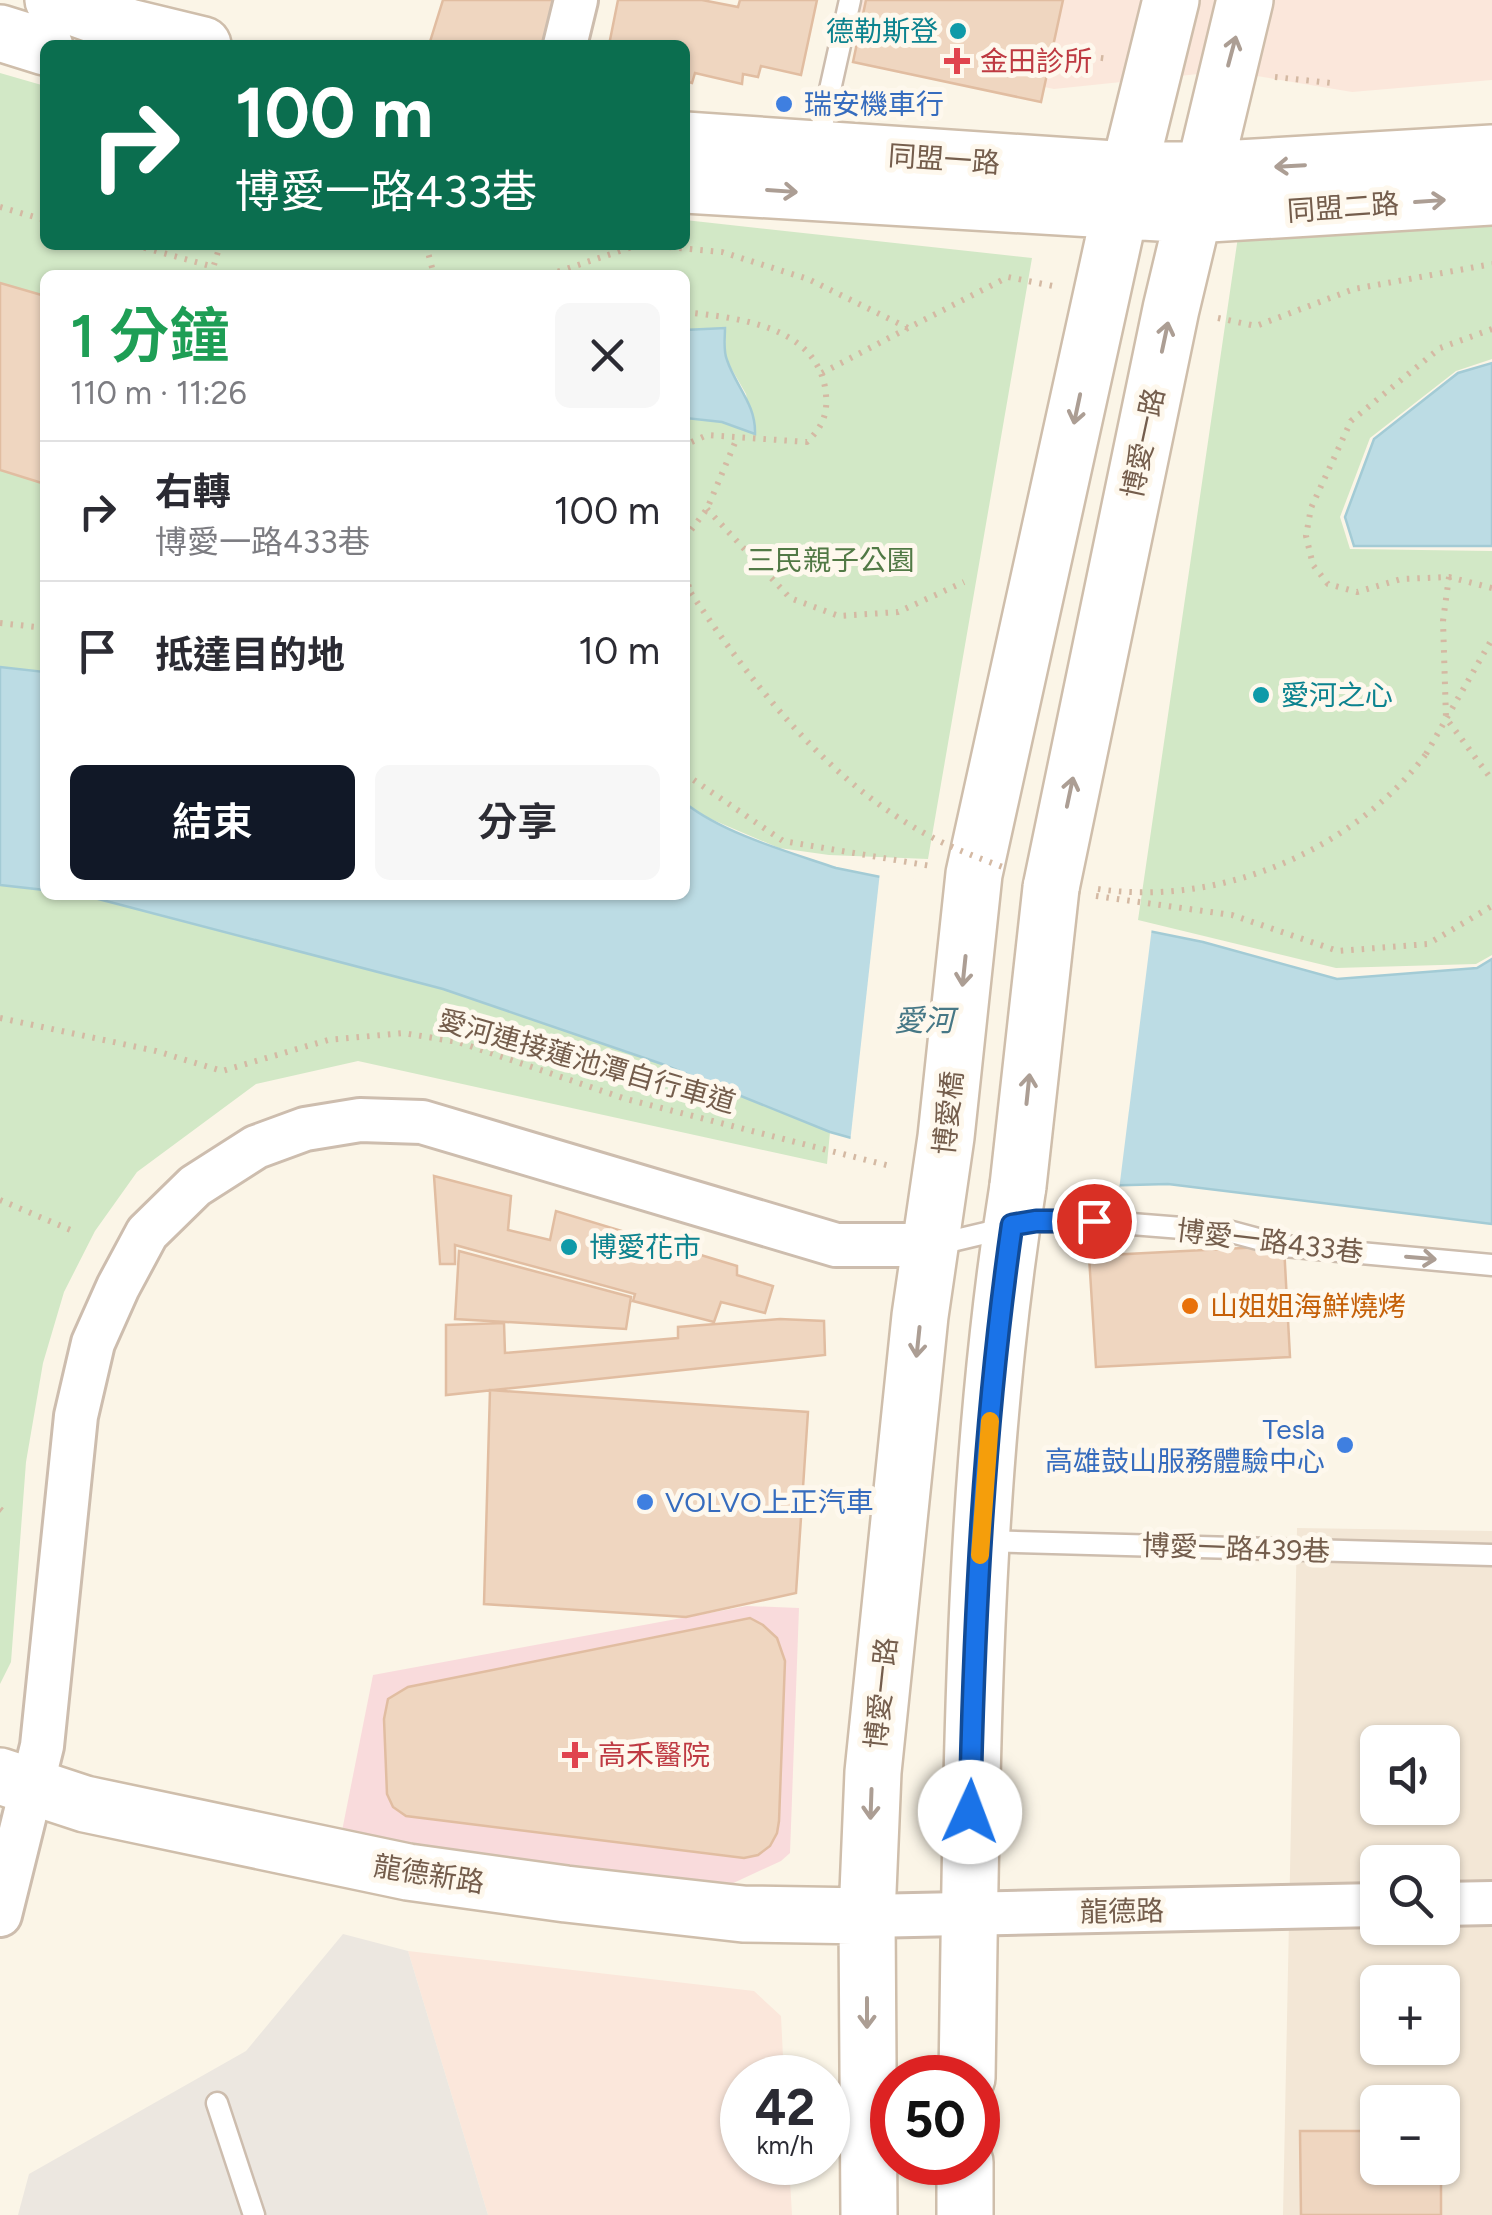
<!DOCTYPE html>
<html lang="zh-TW">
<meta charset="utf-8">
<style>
:root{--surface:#fff;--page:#f7f7f7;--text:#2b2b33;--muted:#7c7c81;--line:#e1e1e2;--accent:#111827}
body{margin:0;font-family:Figtree,"Noto Sans TC",sans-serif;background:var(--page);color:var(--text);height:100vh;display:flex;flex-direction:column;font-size:38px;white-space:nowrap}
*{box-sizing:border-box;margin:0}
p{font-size:32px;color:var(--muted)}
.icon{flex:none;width:55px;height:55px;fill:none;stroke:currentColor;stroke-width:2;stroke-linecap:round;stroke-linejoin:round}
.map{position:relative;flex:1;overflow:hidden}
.side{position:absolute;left:40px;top:270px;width:650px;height:630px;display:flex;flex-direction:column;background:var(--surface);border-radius:15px;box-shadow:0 2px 8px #0004}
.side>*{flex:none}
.hud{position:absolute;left:40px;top:40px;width:650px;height:210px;border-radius:15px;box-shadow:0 2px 8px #0004;background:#0b6e4f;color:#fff;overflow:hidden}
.buttons{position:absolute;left:1360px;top:1725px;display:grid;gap:20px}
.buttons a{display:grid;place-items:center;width:100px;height:100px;border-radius:15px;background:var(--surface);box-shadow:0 2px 8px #0004;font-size:50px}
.speed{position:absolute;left:720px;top:2055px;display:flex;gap:20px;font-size:50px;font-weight:700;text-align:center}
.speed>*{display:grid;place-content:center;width:130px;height:130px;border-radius:50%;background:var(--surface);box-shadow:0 2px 8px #0004;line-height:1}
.speed small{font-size:25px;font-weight:400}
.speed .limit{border:15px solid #d22;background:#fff;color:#111}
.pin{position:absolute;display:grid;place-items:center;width:85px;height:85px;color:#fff;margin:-42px;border:5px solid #fff;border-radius:50%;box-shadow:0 2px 10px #0007}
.me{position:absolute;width:110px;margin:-55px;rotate:2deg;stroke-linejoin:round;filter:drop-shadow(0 0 8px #0008)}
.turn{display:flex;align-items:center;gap:35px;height:210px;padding:0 30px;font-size:45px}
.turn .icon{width:130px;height:130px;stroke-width:2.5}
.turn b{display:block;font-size:70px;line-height:85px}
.round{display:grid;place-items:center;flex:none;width:105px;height:105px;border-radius:15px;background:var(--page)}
.overview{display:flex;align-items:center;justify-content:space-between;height:170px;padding:0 30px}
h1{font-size:60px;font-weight:600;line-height:75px;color:#1e9e55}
.cta{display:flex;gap:20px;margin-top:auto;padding:20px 30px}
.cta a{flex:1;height:115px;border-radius:15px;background:var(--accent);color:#fff;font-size:40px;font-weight:600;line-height:115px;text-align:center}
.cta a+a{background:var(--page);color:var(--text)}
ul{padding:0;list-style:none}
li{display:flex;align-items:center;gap:30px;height:140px;padding:0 30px;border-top:2px solid var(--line)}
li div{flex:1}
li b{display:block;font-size:38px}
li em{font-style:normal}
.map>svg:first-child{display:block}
</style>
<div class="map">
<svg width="1492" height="2215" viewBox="0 0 1492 2215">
<rect width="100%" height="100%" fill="#fbf5e7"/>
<path fill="#f3e7d6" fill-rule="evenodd" d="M1297,1528L1492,1531V2215H1283ZM1378,1742H1442V1808H1378ZM1378,1862H1442V1928H1378ZM1378,1982H1442V2048H1378ZM1378,2102H1442V2168H1378Z"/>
<path fill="#fbe7db" d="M859,0H1492V80L1352,92L1227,71L1054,89L848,45Z
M408,1951L754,1991L781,2016L784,2077L742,2078V2162L789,2163L792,2215H488Z"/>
<path fill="#ece7e0" d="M343,1934L408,1951L488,2215H18L29,2174L246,2051Z"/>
<path fill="#f9dbdc" d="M747,1606L799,1608L790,1853L781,1861L727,1886L341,1836L373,1675Z"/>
<path fill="#d2e8c6" d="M0,73L45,86V245H685V220L1032,258L928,859L829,855L779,848L699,814L685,803V418L722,422L754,434L746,394L726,359L725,329L685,330V275H45V672L0,667Z
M1492,192V359L1456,371L1370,438L1340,517L1350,549L1492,551V955L1476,964L1336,968L1138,920L1239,230Z
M0,885L45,890V895H83L443,989L662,1064L830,1132L827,1164L358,1061L256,1084L137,1172L95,1231L64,1292L43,1363L26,1462L11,1662L0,1684Z"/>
<path fill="#bcdce4" stroke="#a3cbd5" stroke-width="2.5" d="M725,328C725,338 723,351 727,360C736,387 756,404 755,434L722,422L685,418V330Z
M1492,363V546H1354L1345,517L1374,439L1458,373Z
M0,667L45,672V890L0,885Z
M685,803C724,834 789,852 836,868L1203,942L1337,979L1477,968L1492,959V1224L1168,1184L1093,1186L887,1148L830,1132L662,1064L443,989L83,895H685Z"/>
<path fill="#fbf5e7" d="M880,872L1152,927L1119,1190L1093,1191L850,1143Z"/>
<path fill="#efd6c0" stroke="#e1bda1" stroke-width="2.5" d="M443,0H557L544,45H429Z
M618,0H702L738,7L740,0H817L801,75L761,66L758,77L743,74L742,84L695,73L692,83L685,81V45H609Z
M866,0H1063L1041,102L853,62Z
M0,283L45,296V484L0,470Z
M434,1176L511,1196L508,1230L550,1240L556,1211L737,1266V1275L773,1286L765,1313L721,1302L714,1322L633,1301L635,1294L455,1245V1264H440Z
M1284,1246L1290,1357L1096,1367L1089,1256Z
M459,1251L631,1297L626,1329L455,1319Z
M780,1319L824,1321L825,1355L446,1395V1325L504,1323L505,1353L678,1338V1327Z
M490,1390L808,1412L796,1593L686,1617L484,1604Z
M750,1618L763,1625L777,1638L785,1661L779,1821L777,1833L770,1846L758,1855L744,1858L406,1816L393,1807L387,1794L384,1719L388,1699L408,1687Z
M1300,2131H1378V2168H1441V2215H1301Z"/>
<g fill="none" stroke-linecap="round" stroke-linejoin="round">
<defs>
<path id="lane" d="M817,148L850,0
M935,1245L1036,1221H1094L1232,1232L1284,1246L1492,1265
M984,1541L1492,1555
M217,2103L254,2215"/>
<path id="street" d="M565,45L576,0
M1442,1904L1492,1903
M0,1915L42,1746L76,1416L93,1343L118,1287L147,1233L195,1186L256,1147L305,1129L360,1120L422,1122L836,1245H932
M867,1916L1378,1905"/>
<path id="secondary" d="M53,0L129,27L203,45
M0,33L45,47
M685,140L1129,170H1203L1492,153
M685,185L1193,215L1492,197
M1051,888L1171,309L1245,0
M0,1776L85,1804L408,1872L566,1894L743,1914L867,1916
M967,2078C972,1780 971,1480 1018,1186
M965,2162V2215
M869,2215L867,1916L873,1772L920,1316L946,1137L974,874L1129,170L1171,0"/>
</defs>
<use href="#lane" stroke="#cdbdae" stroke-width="25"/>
<use href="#street" stroke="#cdbdae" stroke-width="48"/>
<use href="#secondary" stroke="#cfbeab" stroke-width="60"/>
<path stroke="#d4b9a3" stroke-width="6" stroke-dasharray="2.5 8" stroke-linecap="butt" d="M1080,55L1109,59
M1275,77L1331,83
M0,207L45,220
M134,245L214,267
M426,245L434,275
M648,245L722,252L808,279L908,328L1008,277L1058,287
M211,275L220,245
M548,275L638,245
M685,312C737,318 813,325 825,387C829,412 824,425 807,442L707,435L685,445
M1218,318L1256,326L1354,289L1492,264
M1492,329L1440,348L1351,421L1311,508L1306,536L1313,565L1328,584L1357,592L1401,579L1449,577L1492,588
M822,373L908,328
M707,509L790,598L839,616L898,612L964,582
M685,538L707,509L737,438
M685,575L691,593
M1449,577L1443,621L1446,718L1492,780
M0,623L45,628
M1426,754L1492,639
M685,774L783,841L931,866
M1096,896L1232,915L1338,951L1428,944L1492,906
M0,1018L156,1051L222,1071L328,1040L403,1033L458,1042L626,1099L894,1167
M0,1200L73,1231
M0,1509L6,1514"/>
<use href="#lane" stroke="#fff" stroke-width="20"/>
<use href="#street" stroke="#fff" stroke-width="42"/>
<use href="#secondary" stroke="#fff" stroke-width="55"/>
<defs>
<path id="secondary-bridge" d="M1018,1186L1051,888"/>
</defs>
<use href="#secondary-bridge" stroke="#cfbeab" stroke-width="60" stroke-linecap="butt"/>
<path stroke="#d4b9a3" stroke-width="6" stroke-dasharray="2.5 8" stroke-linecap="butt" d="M691,593C752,684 826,779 924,833C951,848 979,858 1008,869
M1098,889C1219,907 1353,851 1426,754"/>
<use href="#secondary-bridge" stroke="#fff" stroke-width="55"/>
</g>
<defs><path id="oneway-shaft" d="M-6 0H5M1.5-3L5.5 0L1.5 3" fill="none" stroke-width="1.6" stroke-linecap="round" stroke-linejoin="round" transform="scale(2.5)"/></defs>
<g stroke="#ac9e94">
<use href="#oneway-shaft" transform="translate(1232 51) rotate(-75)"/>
<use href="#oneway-shaft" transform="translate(1290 166) rotate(177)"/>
<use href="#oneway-shaft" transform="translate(782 191) rotate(4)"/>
<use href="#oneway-shaft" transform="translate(1430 201) rotate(-4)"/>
<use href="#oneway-shaft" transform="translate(1165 337) rotate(-78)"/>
<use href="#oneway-shaft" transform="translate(1077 409) rotate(102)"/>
<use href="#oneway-shaft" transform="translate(1070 792) rotate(-78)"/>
<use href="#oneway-shaft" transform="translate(964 971) rotate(96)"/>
<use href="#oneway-shaft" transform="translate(1028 1089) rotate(-84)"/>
<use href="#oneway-shaft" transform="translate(1421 1258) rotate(5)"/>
<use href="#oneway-shaft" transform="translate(918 1342) rotate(96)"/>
<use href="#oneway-shaft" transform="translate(871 1804) rotate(92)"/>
<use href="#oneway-shaft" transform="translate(867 2013) rotate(90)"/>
</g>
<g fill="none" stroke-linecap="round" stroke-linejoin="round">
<defs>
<path id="route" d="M970,1812C974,1616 984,1419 1012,1225L1036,1221H1094"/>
</defs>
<use href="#route" stroke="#114b97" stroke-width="25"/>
<use href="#route" stroke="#1a73e8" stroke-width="18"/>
<path stroke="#f59e0b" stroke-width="18" d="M980,1555L990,1421"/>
</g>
<g fill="#0f9aa8" stroke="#fef8ed" stroke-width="4">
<circle cx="958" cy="31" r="10"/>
<circle cx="1261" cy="695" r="10"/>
<circle cx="569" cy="1247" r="10"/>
</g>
<g fill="#e0444e" stroke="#fef8ed" stroke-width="4">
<path d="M952 46h10v10h10v10h-10v10h-10v-10h-10v-10h10z"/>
<path d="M570 1740h10v10h10v10h-10v10h-10v-10h-10v-10h10z"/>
</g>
<g fill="#3f7fe0" stroke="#fef8ed" stroke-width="4">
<circle cx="784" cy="104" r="10"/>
<circle cx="1345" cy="1445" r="10"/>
<circle cx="645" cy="1502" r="10"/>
</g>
<circle fill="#e8710a" stroke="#fef8ed" stroke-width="4" cx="1190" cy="1306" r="10"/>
<g text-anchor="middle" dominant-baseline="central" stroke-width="10" stroke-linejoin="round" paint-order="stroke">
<g font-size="28" fill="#0d838f" stroke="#fef8ed" text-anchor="start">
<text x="938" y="31" text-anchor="end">德勒斯登</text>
<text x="1281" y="695">愛河之心</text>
<text x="589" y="1247">博愛花市</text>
</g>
<g font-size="28" fill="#be3a42" stroke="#fef8ed" text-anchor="start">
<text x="980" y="61">金田診所</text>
<text x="598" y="1755">高禾醫院</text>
</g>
<g font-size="28" fill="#366cbe" stroke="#fef8ed" text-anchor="start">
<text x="804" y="104">瑞安機車行</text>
<text x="1325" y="1429" text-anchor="end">Tesla<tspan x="1325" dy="32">高雄鼓山服務體驗中心</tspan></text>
<text x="665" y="1502">VOLVO上正汽車</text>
</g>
<g font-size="28" fill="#745d4c" stroke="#fef8ed">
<text transform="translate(944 159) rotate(4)">同盟一路</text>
<text transform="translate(1343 207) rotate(-4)">同盟二路</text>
<text transform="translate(1143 443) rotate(-78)">博愛一路</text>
<text transform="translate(587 1061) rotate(16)">愛河連接蓮池潭自行車道</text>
<text transform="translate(948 1113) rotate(-84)">博愛橋</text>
<text transform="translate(1270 1241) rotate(7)">博愛一路433巷</text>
<text transform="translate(1236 1548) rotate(2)">博愛一路439巷</text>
<text transform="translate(881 1693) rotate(-84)">博愛一路</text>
<text transform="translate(429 1874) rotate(9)">龍德新路</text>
<text transform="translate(1122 1911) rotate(-1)">龍德路</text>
</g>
<g font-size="28" fill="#517945" stroke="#fef8ed">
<text x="831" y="560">三民親子公園</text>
</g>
<g font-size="28" fill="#c56008" stroke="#fef8ed" text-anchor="start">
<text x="1210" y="1306">山姐姐海鮮燒烤</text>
</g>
<g font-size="30" font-style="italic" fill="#477886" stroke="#fef8ed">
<text x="924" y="1020">愛河</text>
</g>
</g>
</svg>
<div class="buttons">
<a><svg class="icon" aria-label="sound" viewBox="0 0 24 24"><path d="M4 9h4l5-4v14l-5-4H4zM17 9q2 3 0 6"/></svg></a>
<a><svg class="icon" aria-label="search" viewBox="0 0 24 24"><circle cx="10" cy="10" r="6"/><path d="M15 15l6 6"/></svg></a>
<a>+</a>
<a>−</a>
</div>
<div class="speed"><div>42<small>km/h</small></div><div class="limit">50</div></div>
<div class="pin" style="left:1094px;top:1221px;background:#d93025"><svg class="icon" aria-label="arrive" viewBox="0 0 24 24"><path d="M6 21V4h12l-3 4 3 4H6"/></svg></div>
<svg class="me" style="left:970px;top:1812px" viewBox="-20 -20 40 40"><circle r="19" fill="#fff"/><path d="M0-13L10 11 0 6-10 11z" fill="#1a73e8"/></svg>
<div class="hud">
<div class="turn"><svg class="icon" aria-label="right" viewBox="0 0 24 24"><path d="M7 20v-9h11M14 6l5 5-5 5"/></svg><div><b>100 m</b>博愛一路433巷</div></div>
</div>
<section class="side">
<div class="overview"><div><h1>1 分鐘</h1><p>110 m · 11:26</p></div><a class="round"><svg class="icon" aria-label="close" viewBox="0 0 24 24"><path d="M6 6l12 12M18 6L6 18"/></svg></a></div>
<ul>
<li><svg class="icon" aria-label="right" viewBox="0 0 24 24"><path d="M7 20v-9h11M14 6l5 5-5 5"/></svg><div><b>右轉</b><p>博愛一路433巷</p></div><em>100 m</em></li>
<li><svg class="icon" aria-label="arrive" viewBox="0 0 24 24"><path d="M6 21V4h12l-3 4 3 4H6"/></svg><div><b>抵達目的地</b></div><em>10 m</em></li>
</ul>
<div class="cta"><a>結束</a><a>分享</a></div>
</section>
</div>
